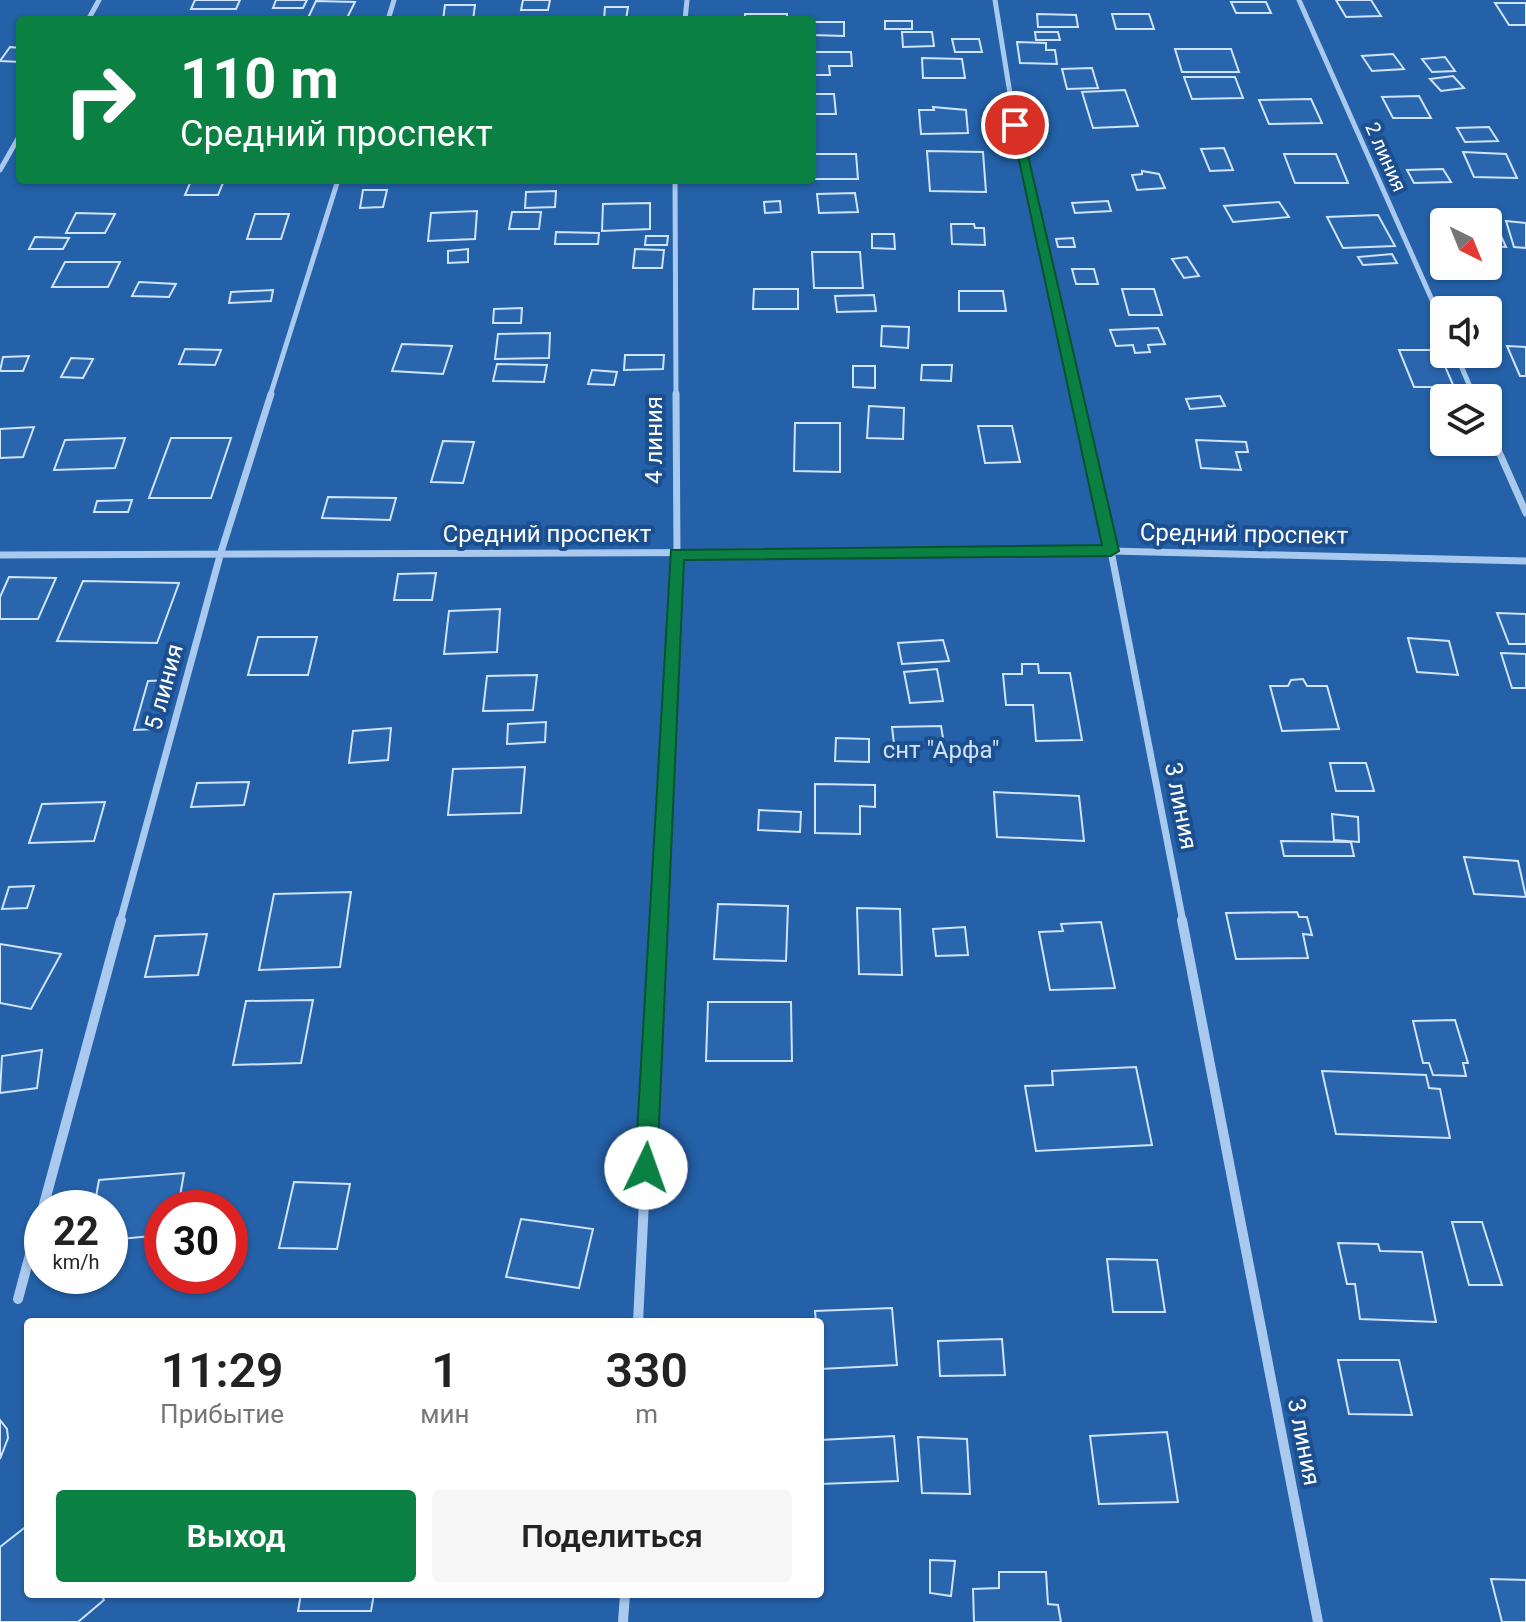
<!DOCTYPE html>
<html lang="ru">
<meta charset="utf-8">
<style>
:root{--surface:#fff;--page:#f6f6f6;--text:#222;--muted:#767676;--accent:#0b8043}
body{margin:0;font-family:Roboto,sans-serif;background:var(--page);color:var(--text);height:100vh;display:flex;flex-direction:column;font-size:30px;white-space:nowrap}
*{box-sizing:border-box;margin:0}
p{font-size:26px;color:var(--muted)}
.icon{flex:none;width:44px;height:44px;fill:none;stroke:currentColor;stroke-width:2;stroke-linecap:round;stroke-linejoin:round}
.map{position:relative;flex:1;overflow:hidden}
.sheet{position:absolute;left:24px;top:1318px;width:800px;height:280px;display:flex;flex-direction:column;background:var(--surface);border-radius:8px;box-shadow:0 2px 6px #0004}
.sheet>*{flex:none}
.banner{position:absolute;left:16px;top:16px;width:800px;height:168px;border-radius:8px;box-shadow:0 2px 6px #0004;background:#0b8043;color:#fff;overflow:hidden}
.needle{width:52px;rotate:137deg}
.buttons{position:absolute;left:1430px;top:208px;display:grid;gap:16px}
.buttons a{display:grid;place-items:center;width:72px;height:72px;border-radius:8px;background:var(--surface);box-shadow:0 2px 6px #0004;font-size:40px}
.speed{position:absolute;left:24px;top:1190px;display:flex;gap:16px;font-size:40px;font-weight:700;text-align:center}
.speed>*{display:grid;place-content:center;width:104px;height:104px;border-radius:50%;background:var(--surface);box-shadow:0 2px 6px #0004;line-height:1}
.speed small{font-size:20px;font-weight:400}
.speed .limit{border:12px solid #d22;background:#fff;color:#111}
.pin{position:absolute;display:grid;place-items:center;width:68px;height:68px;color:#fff;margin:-34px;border:4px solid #fff;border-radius:50%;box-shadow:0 2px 8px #0007}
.me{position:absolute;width:88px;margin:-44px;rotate:3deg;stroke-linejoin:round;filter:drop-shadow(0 0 6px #0008)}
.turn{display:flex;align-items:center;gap:28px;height:168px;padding:0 32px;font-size:36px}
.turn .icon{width:104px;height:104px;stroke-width:2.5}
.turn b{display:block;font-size:56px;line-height:68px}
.eta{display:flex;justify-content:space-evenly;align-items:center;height:136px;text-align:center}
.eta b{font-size:48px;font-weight:600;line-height:56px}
.button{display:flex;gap:16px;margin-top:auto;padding:16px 32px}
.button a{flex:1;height:92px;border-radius:8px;background:var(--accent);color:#fff;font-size:32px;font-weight:600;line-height:92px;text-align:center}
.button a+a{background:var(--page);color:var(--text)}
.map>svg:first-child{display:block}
</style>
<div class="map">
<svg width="1526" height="1622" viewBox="0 0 1526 1622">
<rect width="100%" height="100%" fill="#1b4f8f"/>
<path fill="#2461a8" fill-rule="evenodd" d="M0,0H1526V1622H0ZM20,20H812V180H20ZM1444,222H1488V266H1444ZM1444,310H1488V354H1444ZM1444,398H1488V442H1444ZM42,1208H110V1276H42ZM162,1208H230V1276H162ZM28,1322H820V1594H28Z"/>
<path fill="#2a66ad" stroke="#cfe3fa" stroke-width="2" d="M195,0H240L236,9H191Z
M276,0H307L303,8H273Z
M523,0H550L548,10H521Z
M1336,0H1371L1381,16L1346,17Z
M316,1L355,2L346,20H307Z
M1231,2H1266L1271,13H1236Z
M1495,3H1526V25H1509Z
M445,5H475L473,20H443Z
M605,7H628L626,20H604Z
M745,14H787V20H745Z
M1037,14L1076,15L1078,27H1038Z
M1112,14H1149L1154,29H1116Z
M885,21H912V29H885Z
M812,22H844V36L812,35Z
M902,32H932L934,46L903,47Z
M1035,32H1058L1060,40H1036Z
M952,39H979L982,52H955Z
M1017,42L1046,43V50H1055L1057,64L1020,63Z
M10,47L20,48V62L0,61Z
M1175,49H1231L1239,72H1182Z
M812,52H851L852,66H829L830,75H812Z
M1393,54L1404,69L1372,71L1362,56Z
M1445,57L1455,71L1432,72L1422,59Z
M922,58L962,59L965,78H923Z
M1092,68L1098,88L1067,89L1062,69Z
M1453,76L1464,88L1441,91L1430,79Z
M1184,77H1235L1243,98L1192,99Z
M1125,90L1138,126L1093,128L1082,92Z
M812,94H834L836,114H812Z
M1419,96L1431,118H1393L1382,97Z
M1311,99L1322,123L1269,124L1259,100Z
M933,107L966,110L968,133L921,134L919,110H934Z
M1489,127L1498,141L1465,142L1457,128Z
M1224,148L1233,170L1210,171L1201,149Z
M927,151L983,152L986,192L930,191Z
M1463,152L1506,154L1517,178L1474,177Z
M812,154H856L858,179H812Z
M1284,154H1336L1348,183H1295Z
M1443,169L1451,182L1414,183L1407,170Z
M1142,171L1159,174L1165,188L1137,190L1132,175L1142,174Z
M190,183H223L218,195H185Z
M363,190H387L383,207L360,208Z
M556,191L555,207L525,208L526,192Z
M855,193L858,212L819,213L817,194Z
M780,201L781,212L765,213L764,202Z
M1108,201L1111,211L1075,213L1072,203Z
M1279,202L1289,217L1233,222L1224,206Z
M650,203V229L602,231L603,204Z
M477,211L475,239L428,241L431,213Z
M512,212H541L539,229H509Z
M76,213L115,214L105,233H66Z
M255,214H289L281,239H247Z
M1378,215L1395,246L1343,248L1327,217Z
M1506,221L1526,223V248L1514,247Z
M951,224H974L975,228H984L985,245L952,244Z
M1488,226L1497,227L1506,247L1488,246Z
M556,232L599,233L598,244H555Z
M872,234H894L895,249L872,248Z
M646,236H668L667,245H645Z
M35,237L69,238L63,249H29Z
M1073,238L1075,247H1058L1056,239Z
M468,249V262L448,263V251Z
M635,249L664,250L662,268H633Z
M812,252H860L863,288H814Z
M1392,254L1397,263L1363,265L1358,257Z
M1187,257L1199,276L1184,278L1172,259Z
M65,262H120L108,287H52Z
M1072,269H1094L1098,284H1076Z
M139,282L176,284L169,297L132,296Z
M754,289H798V309H753Z
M1122,289H1154L1162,315H1129Z
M273,290L271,301L229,303L231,292Z
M959,291H1003L1006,311H959Z
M874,295L876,311L837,312L835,296Z
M522,308L521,323H493L494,309Z
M882,326L909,327L908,348L881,346Z
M1158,328L1165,344L1148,345L1150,352L1135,353L1133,345L1116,346L1110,330Z
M550,333L549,358L495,359L498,334Z
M402,344L452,346L443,374L392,371Z
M1507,346L1526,347V376H1520Z
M185,349L221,350L215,365L179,364Z
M1399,350H1438L1454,387H1414Z
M625,355H664L663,369L624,370Z
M29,356L23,371H0L3,357Z
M71,358L93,359L83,378L61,377Z
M497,364L547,365L544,382L493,381Z
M922,365H952L951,381L921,380Z
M853,366H875V388L853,387Z
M592,370L617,372L614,385L588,384Z
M1220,396L1225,406L1190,409L1186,399Z
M869,406L904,408L903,439L867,438Z
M795,423H840V472L794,471Z
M978,426H1012L1020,462L985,463Z
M34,427L23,457L0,458V429Z
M125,438L115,468L54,470L65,440Z
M171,438H231L211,498H149Z
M1196,440L1246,442L1248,452H1236L1241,470L1201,468Z
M443,441L474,442L463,483L431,482Z
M328,497L396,498L390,520L322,518Z
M132,500L128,512H94L97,501Z
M436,573L432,600H394L398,574Z
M9,577L56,578L38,619H0V597Z
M83,581L179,583L157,643L57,641Z
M500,609L497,652L444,654L449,611Z
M1497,613L1526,614V644H1509Z
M258,637H317L308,675H248Z
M1408,638L1449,641L1458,675L1417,672Z
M943,640L949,661L902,664L898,643Z
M1501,653L1526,654V688H1512Z
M1022,664H1038L1039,673H1070L1082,740L1036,741L1033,705H1006L1003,674H1022Z
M937,669L943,701L910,703L904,672Z
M537,675L533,710L483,711L487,676Z
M1303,679L1307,686H1327L1339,729L1282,731L1270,686H1288L1291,680Z
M171,680L157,729L134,730L148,681Z
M546,722L545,742L507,744L508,724Z
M941,726L944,744H894L892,727Z
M391,728L388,760L349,763L353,731Z
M836,738L869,739V762L835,761Z
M1330,763H1366L1374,791H1336Z
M525,767L521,813L448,815L453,769Z
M249,782L244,805L191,807L197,783Z
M815,784L875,785V807L860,806V834L815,833Z
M994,792L1079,796L1084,841L997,837Z
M105,802L94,841L29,843L42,804Z
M759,810L801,812L800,832L758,830Z
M1332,814L1358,817L1359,842L1334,840Z
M1281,841L1351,842L1354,856H1284Z
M1464,857L1518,861L1526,897L1474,894Z
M34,886L27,908L2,909L9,887Z
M351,892L340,967L259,970L274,894Z
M718,904L788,906L786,961L714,959Z
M857,908L900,909L902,975L859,974Z
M1297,912L1299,917H1307L1312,935L1303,934L1308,958L1236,959L1226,913Z
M1101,922L1115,988L1050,990L1039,932L1063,931L1061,924Z
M965,927L968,955L936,956L933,929Z
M207,934L198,975L145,977L155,936Z
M0,944L61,954L31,1009L0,1003Z
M313,1000L301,1063L233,1065L246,1001Z
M708,1002H791L792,1061H706Z
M1455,1020L1468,1063H1463L1466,1076L1433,1075L1429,1063H1423L1413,1021Z
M42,1050L37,1088L0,1093L2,1056Z
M1136,1067L1152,1145L1036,1151L1025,1086L1053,1085L1052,1071Z
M1322,1071L1426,1075L1429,1088L1440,1089L1450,1138L1336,1134Z
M184,1173L178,1208H162V1235L110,1240V1208H94L99,1180Z
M294,1182L350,1184L337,1249L279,1248Z
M521,1219L593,1229L579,1288L506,1277Z
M1452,1222H1482L1502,1285H1469Z
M1338,1243L1378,1244L1380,1251L1422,1252L1436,1322L1360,1319L1355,1284H1347Z
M1107,1259L1157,1260L1165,1312H1113Z
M892,1308L897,1365L820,1369V1322H816L815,1311Z
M1002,1339L1005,1375L940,1376L938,1341Z
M1338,1360H1399L1412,1415L1349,1414Z
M0,1420L7,1429L8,1438L0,1459Z
M1167,1432L1178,1502L1099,1504L1090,1436Z
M894,1436L898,1481L820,1484V1440Z
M918,1437L967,1439L970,1494L922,1493Z
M28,1525V1594H101L104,1600L78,1622H0V1547Z
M930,1560L955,1561L951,1596L930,1593Z
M999,1572H1046L1048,1604L1058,1605L1061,1622H974L973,1589L999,1588Z
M1491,1579L1526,1580V1622H1502Z
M301,1594H374L371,1611H298Z"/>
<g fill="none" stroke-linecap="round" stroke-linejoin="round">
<path stroke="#a9c9ee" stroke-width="5" d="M995,0L1020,156L1075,396
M1299,0L1444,327
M88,20L99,0
M388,20L394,0
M685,20L687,0
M0,170L20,135
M675,180L676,396
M1456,354L1474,396
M270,396L338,180"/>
<path stroke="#a9c9ee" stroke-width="7" d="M1075,394L1111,551L1183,922
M1473,394L1475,398
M1488,427L1526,513
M0,555L1111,551L1526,561
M120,922L221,552L271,394
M658,922L677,554L676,394"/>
<path stroke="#a9c9ee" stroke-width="10" d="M1182,920L1318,1622
M43,1208L121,920
M18,1299L42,1210
M638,1322L658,920
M623,1622L625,1594"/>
</g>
<path fill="#0b8043" stroke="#07532c" stroke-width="2" d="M1011,123L1021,125L1119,551L1111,556L684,560L657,1168L654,1176L646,1179L638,1176L635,1168L671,550L1102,545Z"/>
<g text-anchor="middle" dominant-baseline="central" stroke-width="8" stroke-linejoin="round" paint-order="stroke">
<g font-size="20" fill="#fff" stroke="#1b4f8f">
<text transform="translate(1386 157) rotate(66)">2 линия</text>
</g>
<g font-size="24" fill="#fff" stroke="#1b4f8f">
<text transform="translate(654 440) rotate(-90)">4 линия</text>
<text x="547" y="534">Средний проспект</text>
<text transform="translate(1244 534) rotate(1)">Средний проспект</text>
<text transform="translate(164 687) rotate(-75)">5 линия</text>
<text transform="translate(1181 806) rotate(79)">3 линия</text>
<text transform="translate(1304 1442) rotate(79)">3 линия</text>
</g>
<g font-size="24" fill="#cfe3fa" stroke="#1b4f8f">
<text x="941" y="750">снт "Арфа"</text>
</g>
</g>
</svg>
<div class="buttons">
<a><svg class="needle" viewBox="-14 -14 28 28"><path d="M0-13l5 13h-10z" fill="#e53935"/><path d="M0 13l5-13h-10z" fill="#767676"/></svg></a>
<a><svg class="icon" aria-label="sound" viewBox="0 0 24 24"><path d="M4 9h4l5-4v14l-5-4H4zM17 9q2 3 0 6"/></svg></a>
<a><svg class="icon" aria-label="layers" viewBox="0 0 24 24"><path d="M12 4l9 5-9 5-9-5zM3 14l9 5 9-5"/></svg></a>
</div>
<div class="speed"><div>22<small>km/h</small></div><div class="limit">30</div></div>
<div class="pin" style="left:1015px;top:125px;background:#d93025"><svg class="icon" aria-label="arrive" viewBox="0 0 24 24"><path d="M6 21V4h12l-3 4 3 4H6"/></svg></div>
<svg class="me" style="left:646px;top:1168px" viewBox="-20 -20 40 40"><circle r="19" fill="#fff"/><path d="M0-13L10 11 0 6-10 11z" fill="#0b8043"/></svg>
<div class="banner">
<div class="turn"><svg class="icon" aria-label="right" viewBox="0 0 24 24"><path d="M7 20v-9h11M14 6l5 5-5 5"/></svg><div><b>110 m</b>Средний проспект</div></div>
</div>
<section class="sheet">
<div class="eta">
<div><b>11:29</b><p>Прибытие</p></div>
<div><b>1</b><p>мин</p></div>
<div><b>330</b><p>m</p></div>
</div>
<div class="button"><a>Выход</a><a>Поделиться</a></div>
</section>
</div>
